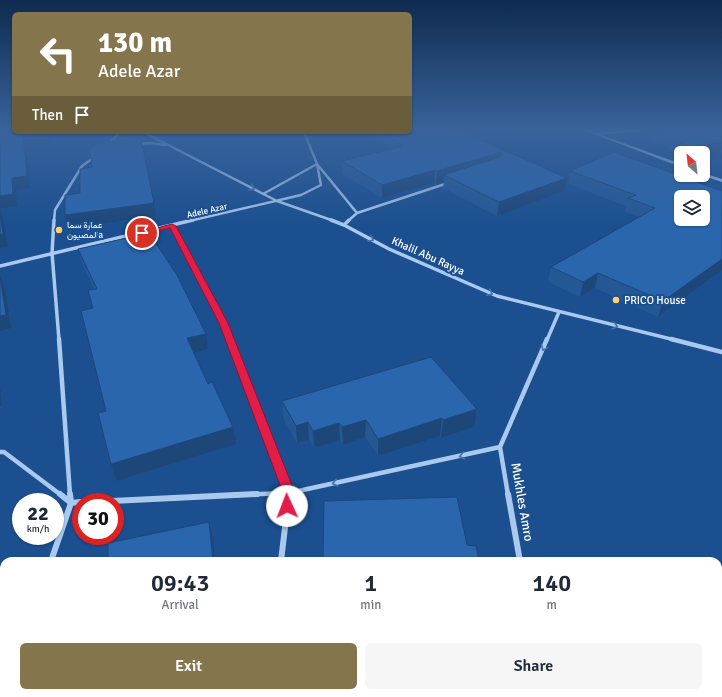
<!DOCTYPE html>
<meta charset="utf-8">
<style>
:root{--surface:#fff;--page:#f6f6f7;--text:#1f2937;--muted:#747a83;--accent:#84754c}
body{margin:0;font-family:Signika,Vazirmatn,sans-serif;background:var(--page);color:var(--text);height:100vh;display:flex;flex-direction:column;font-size:15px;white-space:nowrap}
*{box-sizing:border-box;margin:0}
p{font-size:13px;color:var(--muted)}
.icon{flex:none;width:22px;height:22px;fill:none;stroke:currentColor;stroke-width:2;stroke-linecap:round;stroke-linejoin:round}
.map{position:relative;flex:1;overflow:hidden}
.panel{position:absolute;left:0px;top:557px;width:722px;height:140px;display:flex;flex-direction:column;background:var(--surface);border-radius:12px 12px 0 0;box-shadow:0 1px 3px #0004}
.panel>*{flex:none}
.guide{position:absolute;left:12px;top:12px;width:400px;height:122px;border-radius:6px;box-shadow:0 1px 3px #0004;background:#84754c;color:#fff;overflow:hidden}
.needle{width:26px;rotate:332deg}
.controls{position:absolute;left:674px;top:146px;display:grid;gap:8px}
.controls a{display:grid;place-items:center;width:36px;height:36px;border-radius:6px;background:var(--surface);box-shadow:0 1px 3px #0004;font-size:20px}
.speed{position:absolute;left:12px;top:493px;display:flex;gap:8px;font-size:20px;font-weight:700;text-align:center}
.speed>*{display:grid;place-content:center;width:52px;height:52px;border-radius:50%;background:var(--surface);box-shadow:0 1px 3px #0004;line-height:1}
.speed small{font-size:10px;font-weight:400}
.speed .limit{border:6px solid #d22;background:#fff;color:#111}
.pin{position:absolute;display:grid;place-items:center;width:34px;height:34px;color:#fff;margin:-17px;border:2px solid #fff;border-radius:50%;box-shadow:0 1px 4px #0007}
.me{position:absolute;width:44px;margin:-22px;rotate:358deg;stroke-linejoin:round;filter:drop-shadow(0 0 3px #0008)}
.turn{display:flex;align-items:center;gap:14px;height:84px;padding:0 20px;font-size:18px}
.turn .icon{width:52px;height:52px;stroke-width:2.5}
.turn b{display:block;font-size:28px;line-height:34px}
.then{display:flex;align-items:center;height:38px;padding:0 20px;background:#0003;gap:8px;font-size:15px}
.eta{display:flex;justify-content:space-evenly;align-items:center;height:68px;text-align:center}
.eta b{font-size:24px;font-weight:600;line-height:28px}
.primary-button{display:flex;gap:8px;margin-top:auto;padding:8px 20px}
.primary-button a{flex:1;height:46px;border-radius:6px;background:var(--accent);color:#fff;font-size:16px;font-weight:600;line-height:46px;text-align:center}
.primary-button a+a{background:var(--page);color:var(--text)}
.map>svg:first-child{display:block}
</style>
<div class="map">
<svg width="722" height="697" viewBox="0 0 722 697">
<rect width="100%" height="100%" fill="#1b4f8f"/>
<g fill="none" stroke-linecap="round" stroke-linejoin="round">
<path stroke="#a9c9ee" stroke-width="2.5" d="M143,132L277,201L334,221
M304,132L317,164L357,213L348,221
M596,134L639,130
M138,144L151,143L165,145
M108,145L120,132
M263,194L317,164
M357,213L448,183
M54,221L55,210L82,166L96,156
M189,221L301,195L321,185L317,164"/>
<path stroke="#a9c9ee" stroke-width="3.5" d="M54,220L52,253L59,340
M331,220L344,225L389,249L497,296L675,340
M344,225L349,220
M172,226L224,323L231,340
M0,266L193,220
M547,340L559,312"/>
<path stroke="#a9c9ee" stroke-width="4.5" d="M59,339L70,495
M230,339L289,495
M671,339L722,352
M500,447L547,339
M500,447L508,495
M0,452H4L61,495
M235,495L289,493L500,447"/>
<path stroke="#a9c9ee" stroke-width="6" d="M60,494L71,503L81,502
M508,494L520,561
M91,502L257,494
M51,561L71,503L70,494
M281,561L289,494
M265,693V697
M543,693L544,697
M6,697L7,693"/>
<path fill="#a9c9ee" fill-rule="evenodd" d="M583,130H588L681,164V167Z
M703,173L722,179V182L701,175H703Z"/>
</g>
<path fill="#245895" d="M458,130L567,178L564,191L497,216L443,188L444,182L436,184L434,183L382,198L342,174V161L390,149L365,132H410Z
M655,130H722V155L720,153H681V156L652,139Z
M570,171L722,191V270L658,317L595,288L580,297L548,282L551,267L639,217L625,212L626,206L568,184Z
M78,249L206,334L208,349L194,353L208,384L233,427L236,444L116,481L111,464L106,411L93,308L94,289L82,264Z
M282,401L477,409L474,427L441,438L440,436L378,456L365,437L343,445L340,440L314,448L309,440L297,443L283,418Z"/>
<path fill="#1d4779" d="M49,133L52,143L26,147L30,188L16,190L17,206L1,208L8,247L0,248V196L12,178L23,137Z
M722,143V148L720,153L703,156V153H690L691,148L698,145Z
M501,152L500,165L444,175V182L436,184L437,171Z
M435,170L434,183L382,198V185Z
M567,178L564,191L497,216L499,202Z
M154,203L156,216L69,228L65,215Z
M722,259V270L658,317L663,301Z
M598,273L595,288L580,297L583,282Z
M0,276L5,289L11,328L0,331Z
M206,334L208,349L190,354L187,338Z
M0,387L2,406L0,407Z
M477,409L474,427L441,438L443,420Z
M442,418L440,436L378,456V439Z
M366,420L365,437L343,445L342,427Z
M308,422L309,440L297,443L296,426Z
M339,423L340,440L314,448L313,431Z
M233,427L236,444L116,481L111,464Z
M209,522L213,540L215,561H213Z
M0,580L4,587V607L0,624Z
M180,693H185V697H180Z"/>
<path fill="#2a66ad" stroke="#1d4779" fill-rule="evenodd" d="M0,130H14V132H49V133L23,137L27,176L12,178L13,194L0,196Z
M410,130H458L567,178L499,202L444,175L500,157L502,155L501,152L437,171L435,170L382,185L342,161L403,146L382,132H410Z
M658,130H722V143L698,145L691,148Z
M141,138L154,203L65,215V195L80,193V169L92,167L90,149L98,143Z
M614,152L722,191V259L663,301L598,273L583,282L551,267L655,208L628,198L636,195L570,171ZM681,197H703V219H681Z
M0,213L3,234L0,235Z
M149,233L177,275L206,334L187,338L208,384L212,382L233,427L111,464L98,413L106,411L81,311L93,308L88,290L97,289L78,249Z
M0,277L6,315L0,316Z
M431,357L477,409L443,420L442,418L378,439L366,420L342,427L339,423L313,431L308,422L296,426L282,401Z
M457,497L467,545L476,546L479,561H323L324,501Z
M209,522L213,561H92V560L108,557V543Z
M103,693H180V697H86Z
M280,693H450V697H279Z"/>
<defs><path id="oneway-chevron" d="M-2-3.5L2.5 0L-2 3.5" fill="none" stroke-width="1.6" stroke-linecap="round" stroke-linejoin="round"/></defs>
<g stroke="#4674ac">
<use href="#oneway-chevron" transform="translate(252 188) rotate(27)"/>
<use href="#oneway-chevron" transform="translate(371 239) rotate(28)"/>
<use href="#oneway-chevron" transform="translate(490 293) rotate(24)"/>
<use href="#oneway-chevron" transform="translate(615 326) rotate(14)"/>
<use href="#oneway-chevron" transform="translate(544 348) rotate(114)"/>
<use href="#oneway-chevron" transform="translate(462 456) rotate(168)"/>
<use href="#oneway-chevron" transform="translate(335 483) rotate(168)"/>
</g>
<linearGradient id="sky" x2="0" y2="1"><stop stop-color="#0f2b4f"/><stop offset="0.57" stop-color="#39639b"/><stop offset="1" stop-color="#39639b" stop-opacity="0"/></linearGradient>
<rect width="722" height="227" fill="url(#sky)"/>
<path fill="#e11d48" stroke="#92132f" d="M172,224L176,226L228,323L295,493L292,510L287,511L283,510L281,506L283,493L219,323L170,228L142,235L139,233Z"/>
<g fill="#ffd166" stroke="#1b4f8f" stroke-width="1.5">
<circle cx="59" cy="230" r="4"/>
<circle cx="616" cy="300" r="4"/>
</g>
<g text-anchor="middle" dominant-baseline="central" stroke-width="4" stroke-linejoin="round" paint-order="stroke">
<g font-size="9" fill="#fff" stroke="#1b4f8f">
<text transform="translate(207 211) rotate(-13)">Adele Azar</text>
</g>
<g font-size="9" fill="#fff" stroke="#1b4f8f" text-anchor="start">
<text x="67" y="225">عمارة سما<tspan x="67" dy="10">المصيونa</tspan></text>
</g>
<g font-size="11" fill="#fff" stroke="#1b4f8f">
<text transform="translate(428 256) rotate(24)">Khalil Abu Rayya</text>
</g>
<g font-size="11" fill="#fff" stroke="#1b4f8f" text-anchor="start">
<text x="624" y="300">PRICO House</text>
</g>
<g font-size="13" fill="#fff" stroke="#1b4f8f">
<text transform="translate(522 502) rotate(80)">Mukhles Amro</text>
</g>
</g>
</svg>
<div class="controls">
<a><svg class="needle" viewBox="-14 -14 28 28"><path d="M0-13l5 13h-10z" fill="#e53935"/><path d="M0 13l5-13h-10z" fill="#747a83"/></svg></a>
<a><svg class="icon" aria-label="layers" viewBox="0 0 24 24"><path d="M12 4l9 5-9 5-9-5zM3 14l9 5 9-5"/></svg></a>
</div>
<div class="speed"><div>22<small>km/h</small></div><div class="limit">30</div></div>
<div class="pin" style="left:142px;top:233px;background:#d93025"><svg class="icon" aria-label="arrive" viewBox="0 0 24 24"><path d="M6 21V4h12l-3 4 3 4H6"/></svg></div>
<svg class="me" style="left:287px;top:506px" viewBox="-20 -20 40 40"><circle r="19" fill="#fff"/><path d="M0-13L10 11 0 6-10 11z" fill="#e11d48"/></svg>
<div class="guide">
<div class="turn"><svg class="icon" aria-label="left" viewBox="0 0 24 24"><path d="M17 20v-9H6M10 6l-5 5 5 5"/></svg><div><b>130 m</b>Adele Azar</div></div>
<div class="then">Then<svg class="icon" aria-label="arrive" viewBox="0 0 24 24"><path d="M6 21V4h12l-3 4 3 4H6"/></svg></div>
</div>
<section class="panel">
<div class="eta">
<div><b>09:43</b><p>Arrival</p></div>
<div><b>1</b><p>min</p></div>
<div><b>140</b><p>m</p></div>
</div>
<div class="primary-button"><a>Exit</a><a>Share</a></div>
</section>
</div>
